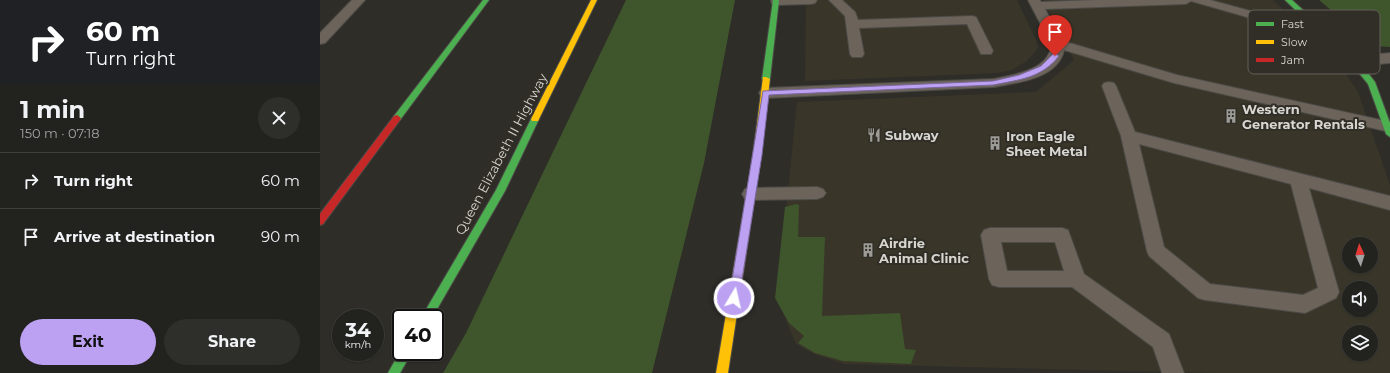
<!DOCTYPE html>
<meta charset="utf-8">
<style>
:root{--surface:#22221e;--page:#2e2f2b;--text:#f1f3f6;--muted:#a2a4a4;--line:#3f3f3c;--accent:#bca0f2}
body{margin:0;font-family:Montserrat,sans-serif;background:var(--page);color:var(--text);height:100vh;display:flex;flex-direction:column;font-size:15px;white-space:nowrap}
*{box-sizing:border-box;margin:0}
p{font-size:13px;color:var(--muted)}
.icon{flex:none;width:22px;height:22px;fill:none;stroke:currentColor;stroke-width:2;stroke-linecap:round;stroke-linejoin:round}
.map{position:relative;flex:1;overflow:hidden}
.side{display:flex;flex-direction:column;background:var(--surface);width:320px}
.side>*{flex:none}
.banner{background:#202124;color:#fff;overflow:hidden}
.needle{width:26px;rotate:356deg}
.fabs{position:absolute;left:1022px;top:237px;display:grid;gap:8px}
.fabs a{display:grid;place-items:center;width:36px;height:36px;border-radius:50%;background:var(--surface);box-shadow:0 1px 3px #0004,0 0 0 1px var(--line);font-size:20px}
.speed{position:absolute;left:12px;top:309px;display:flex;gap:8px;font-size:20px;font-weight:700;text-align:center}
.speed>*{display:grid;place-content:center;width:52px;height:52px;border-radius:50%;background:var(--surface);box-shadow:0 1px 3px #0004,0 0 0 1px var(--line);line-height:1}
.speed small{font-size:10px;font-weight:400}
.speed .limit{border:2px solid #111;border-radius:6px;background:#fff;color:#111}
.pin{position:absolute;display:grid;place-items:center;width:34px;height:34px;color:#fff;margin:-41px -17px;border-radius:50% 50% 50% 0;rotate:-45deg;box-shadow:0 0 4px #0007}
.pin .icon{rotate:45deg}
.me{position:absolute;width:44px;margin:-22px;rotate:9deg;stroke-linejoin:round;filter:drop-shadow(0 0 3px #0008)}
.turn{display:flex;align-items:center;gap:14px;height:84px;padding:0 20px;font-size:18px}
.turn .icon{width:52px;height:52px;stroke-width:2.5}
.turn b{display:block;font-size:28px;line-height:34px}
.round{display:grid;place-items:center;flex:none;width:42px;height:42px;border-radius:21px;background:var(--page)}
.headline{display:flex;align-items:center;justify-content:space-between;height:68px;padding:0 20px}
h1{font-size:24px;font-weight:700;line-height:30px}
.action{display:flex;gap:8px;margin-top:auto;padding:8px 20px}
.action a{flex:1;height:46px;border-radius:24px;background:var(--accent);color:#111;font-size:16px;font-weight:700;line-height:46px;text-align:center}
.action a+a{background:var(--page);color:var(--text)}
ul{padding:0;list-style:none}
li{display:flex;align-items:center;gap:12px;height:56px;padding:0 20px;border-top:1px solid var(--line)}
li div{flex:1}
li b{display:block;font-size:15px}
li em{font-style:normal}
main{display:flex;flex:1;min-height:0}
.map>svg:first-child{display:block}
</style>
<main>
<section class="side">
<div class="banner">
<div class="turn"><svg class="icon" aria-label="right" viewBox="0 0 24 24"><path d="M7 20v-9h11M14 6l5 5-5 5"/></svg><div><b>60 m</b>Turn right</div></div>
</div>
<div class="headline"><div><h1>1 min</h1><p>150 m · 07:18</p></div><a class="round"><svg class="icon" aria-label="close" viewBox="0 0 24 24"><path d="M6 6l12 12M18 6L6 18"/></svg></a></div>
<ul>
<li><svg class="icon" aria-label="right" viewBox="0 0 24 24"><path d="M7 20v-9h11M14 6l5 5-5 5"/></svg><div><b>Turn right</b></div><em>60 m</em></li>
<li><svg class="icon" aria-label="arrive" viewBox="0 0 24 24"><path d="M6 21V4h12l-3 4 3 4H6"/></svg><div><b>Arrive at destination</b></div><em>90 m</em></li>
</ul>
<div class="action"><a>Exit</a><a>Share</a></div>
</section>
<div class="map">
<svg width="1070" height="373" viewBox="0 0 1070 373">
<rect width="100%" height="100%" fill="#2e2d28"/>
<path fill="#393629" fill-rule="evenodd" d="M486,0H697L716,40L718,48L707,61L692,70L677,73L485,81Z
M723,0H953L1007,51L1026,74L1038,92L1070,185V373H897L525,364L494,354L476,344L457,299L477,102L716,92L754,60ZM1029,244H1051V266H1029ZM1029,288H1051V310H1029ZM1029,332H1051V354H1029Z"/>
<path fill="#3f552c" d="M306,0H415L384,163L332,373H123L146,333Z
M999,0H1070V47C1052,46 1018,40 1009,23L1012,18L1018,16Z
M476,204L479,205L478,237H505L502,316L580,313L585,349L596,350L591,364L523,361L495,353L478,343L484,336L469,323L455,298L465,207Z"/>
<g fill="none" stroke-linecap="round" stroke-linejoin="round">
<defs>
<path id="lane" d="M32,0H45L5,43L0,44V33Z
M451,0H497L495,3L491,4L456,5L452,4Z
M509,0H522L535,12L538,20L652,16L656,17L673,51L671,54H661L647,24L539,28L544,54L542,57H532L530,54L525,16Z
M708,0H720L721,2L776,0H890L1012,33L1013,36L1012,39L1007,40L871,1L866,4L725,9L743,41L857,75L1070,122V132L854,83L744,50C738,79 696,83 673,87L446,98L441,96L439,93L441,90L446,88L673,79C689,76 722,71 729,53C731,51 731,47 731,44Z
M789,82L794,83L796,86L815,132L1070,196V210L989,188L1019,292L1016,298L985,313L885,300L878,298L829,256L827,251L801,136L782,86L784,83ZM819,144L971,184L998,288L983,295L890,284L844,247Z
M497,187L503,189L506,193L503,197L497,199L431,200L425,199L422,194L425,189L431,188Z
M670,228H742L748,230L764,274L849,334L864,373H842L833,347L752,287H679L672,285L669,279L661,235L664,230ZM681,242H735L744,271H687Z"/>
<path id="street" d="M1070,53V63L1034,66L1028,65L1025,61L1028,57Z"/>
<path id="fast" d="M163,0H169L80,120H74L73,118L74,116Z
M453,0H459L450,79L446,81L442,79Z
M965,0H972L1037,59L1055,82L1070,123V137L1066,134L1048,84L1031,63Z
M215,116L219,119L185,191L112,318H101L176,190L211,119Z
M81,350V352H92L80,373H68Z"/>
<path id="slow" d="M271,0H277L219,119L218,121H212L211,119Z
M443,77H446L450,79L441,155L408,373H396L433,155Z"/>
<path id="jam" d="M77,115L81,118L80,120L3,224L0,225V214L74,116Z"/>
</defs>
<use href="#lane" stroke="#4c4b47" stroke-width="2"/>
<use href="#street" stroke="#4c4b47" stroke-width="2"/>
<use href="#fast" stroke="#4c4b47" stroke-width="2"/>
<use href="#slow" stroke="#4c4b47" stroke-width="2"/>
<use href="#jam" stroke="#4c4b47" stroke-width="2"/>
<use href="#lane" fill="#6c635b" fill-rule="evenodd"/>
<use href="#street" fill="#6c635b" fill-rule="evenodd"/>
<use href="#fast" fill="#4caf50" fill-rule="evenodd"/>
<use href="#slow" fill="#ffc107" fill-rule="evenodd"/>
<use href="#jam" fill="#c62828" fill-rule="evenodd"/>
</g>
<path fill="#bca0f2" stroke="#7a689d" d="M735,53L739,56C722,78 699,80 673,85L449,95L442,155L419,298L418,302L414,303L410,302L409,298L443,91L673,81L699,75L721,66L733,54Z"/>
<defs>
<symbol id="building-bare" viewBox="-9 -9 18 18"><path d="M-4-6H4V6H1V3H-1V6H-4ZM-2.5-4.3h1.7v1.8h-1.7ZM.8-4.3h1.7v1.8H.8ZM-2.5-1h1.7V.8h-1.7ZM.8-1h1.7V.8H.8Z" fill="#9c9b96" stroke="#302e26" stroke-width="2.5" paint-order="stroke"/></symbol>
<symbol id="restaurant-bare" viewBox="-9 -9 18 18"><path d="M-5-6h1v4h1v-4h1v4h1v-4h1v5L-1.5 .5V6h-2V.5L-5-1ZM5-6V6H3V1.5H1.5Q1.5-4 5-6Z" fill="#9c9b96" stroke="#302e26" stroke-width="2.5" paint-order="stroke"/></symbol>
</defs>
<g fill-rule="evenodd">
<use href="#building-bare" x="901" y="106" width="20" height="20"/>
<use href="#restaurant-bare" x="544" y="125" width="20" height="20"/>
<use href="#building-bare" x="665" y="133" width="20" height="20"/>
<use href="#building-bare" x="538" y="240" width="20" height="20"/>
</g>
<g text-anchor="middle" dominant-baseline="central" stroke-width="4" stroke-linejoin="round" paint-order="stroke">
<g font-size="13" font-weight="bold" fill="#d7d6d1" stroke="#302e26" text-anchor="start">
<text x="922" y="109">Western<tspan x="922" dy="15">Generator Rentals</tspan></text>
<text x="565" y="135">Subway</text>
<text x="686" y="136">Iron Eagle<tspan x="686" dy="15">Sheet Metal</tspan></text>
<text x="559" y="243">Airdrie<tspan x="559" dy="15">Animal Clinic</tspan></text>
</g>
<g font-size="13" fill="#d7d6d1" stroke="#302e26">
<text transform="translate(181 154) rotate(-62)">Queen Elizabeth II Highway</text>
</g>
</g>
<rect x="928" y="10" width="132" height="64" rx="6" fill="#302e26" stroke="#626059" stroke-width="1"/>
<rect x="936" y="22" width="18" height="4" fill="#4caf50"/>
<rect x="936" y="40" width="18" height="4" fill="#ffc107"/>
<rect x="936" y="58" width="18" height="4" fill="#c62828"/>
<g font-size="11" fill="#d7d6d1">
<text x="961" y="28">Fast</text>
<text x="961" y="46">Slow</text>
<text x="961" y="64">Jam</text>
</g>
</svg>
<div class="fabs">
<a><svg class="needle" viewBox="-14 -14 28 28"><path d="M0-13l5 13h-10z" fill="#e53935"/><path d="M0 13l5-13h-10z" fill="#a2a4a4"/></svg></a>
<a><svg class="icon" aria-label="sound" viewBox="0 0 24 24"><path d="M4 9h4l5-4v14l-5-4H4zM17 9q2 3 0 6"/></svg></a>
<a><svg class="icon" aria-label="layers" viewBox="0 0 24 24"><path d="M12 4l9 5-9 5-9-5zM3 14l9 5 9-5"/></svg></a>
</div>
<div class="speed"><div>34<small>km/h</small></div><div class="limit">40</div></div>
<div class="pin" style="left:735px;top:56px;background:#d93025"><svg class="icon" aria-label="arrive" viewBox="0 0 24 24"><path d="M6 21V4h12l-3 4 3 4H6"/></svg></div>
<svg class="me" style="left:414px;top:298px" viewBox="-20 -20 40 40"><circle r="17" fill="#bca0f2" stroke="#fff" stroke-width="3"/><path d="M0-11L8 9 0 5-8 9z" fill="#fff"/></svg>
</div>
</main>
